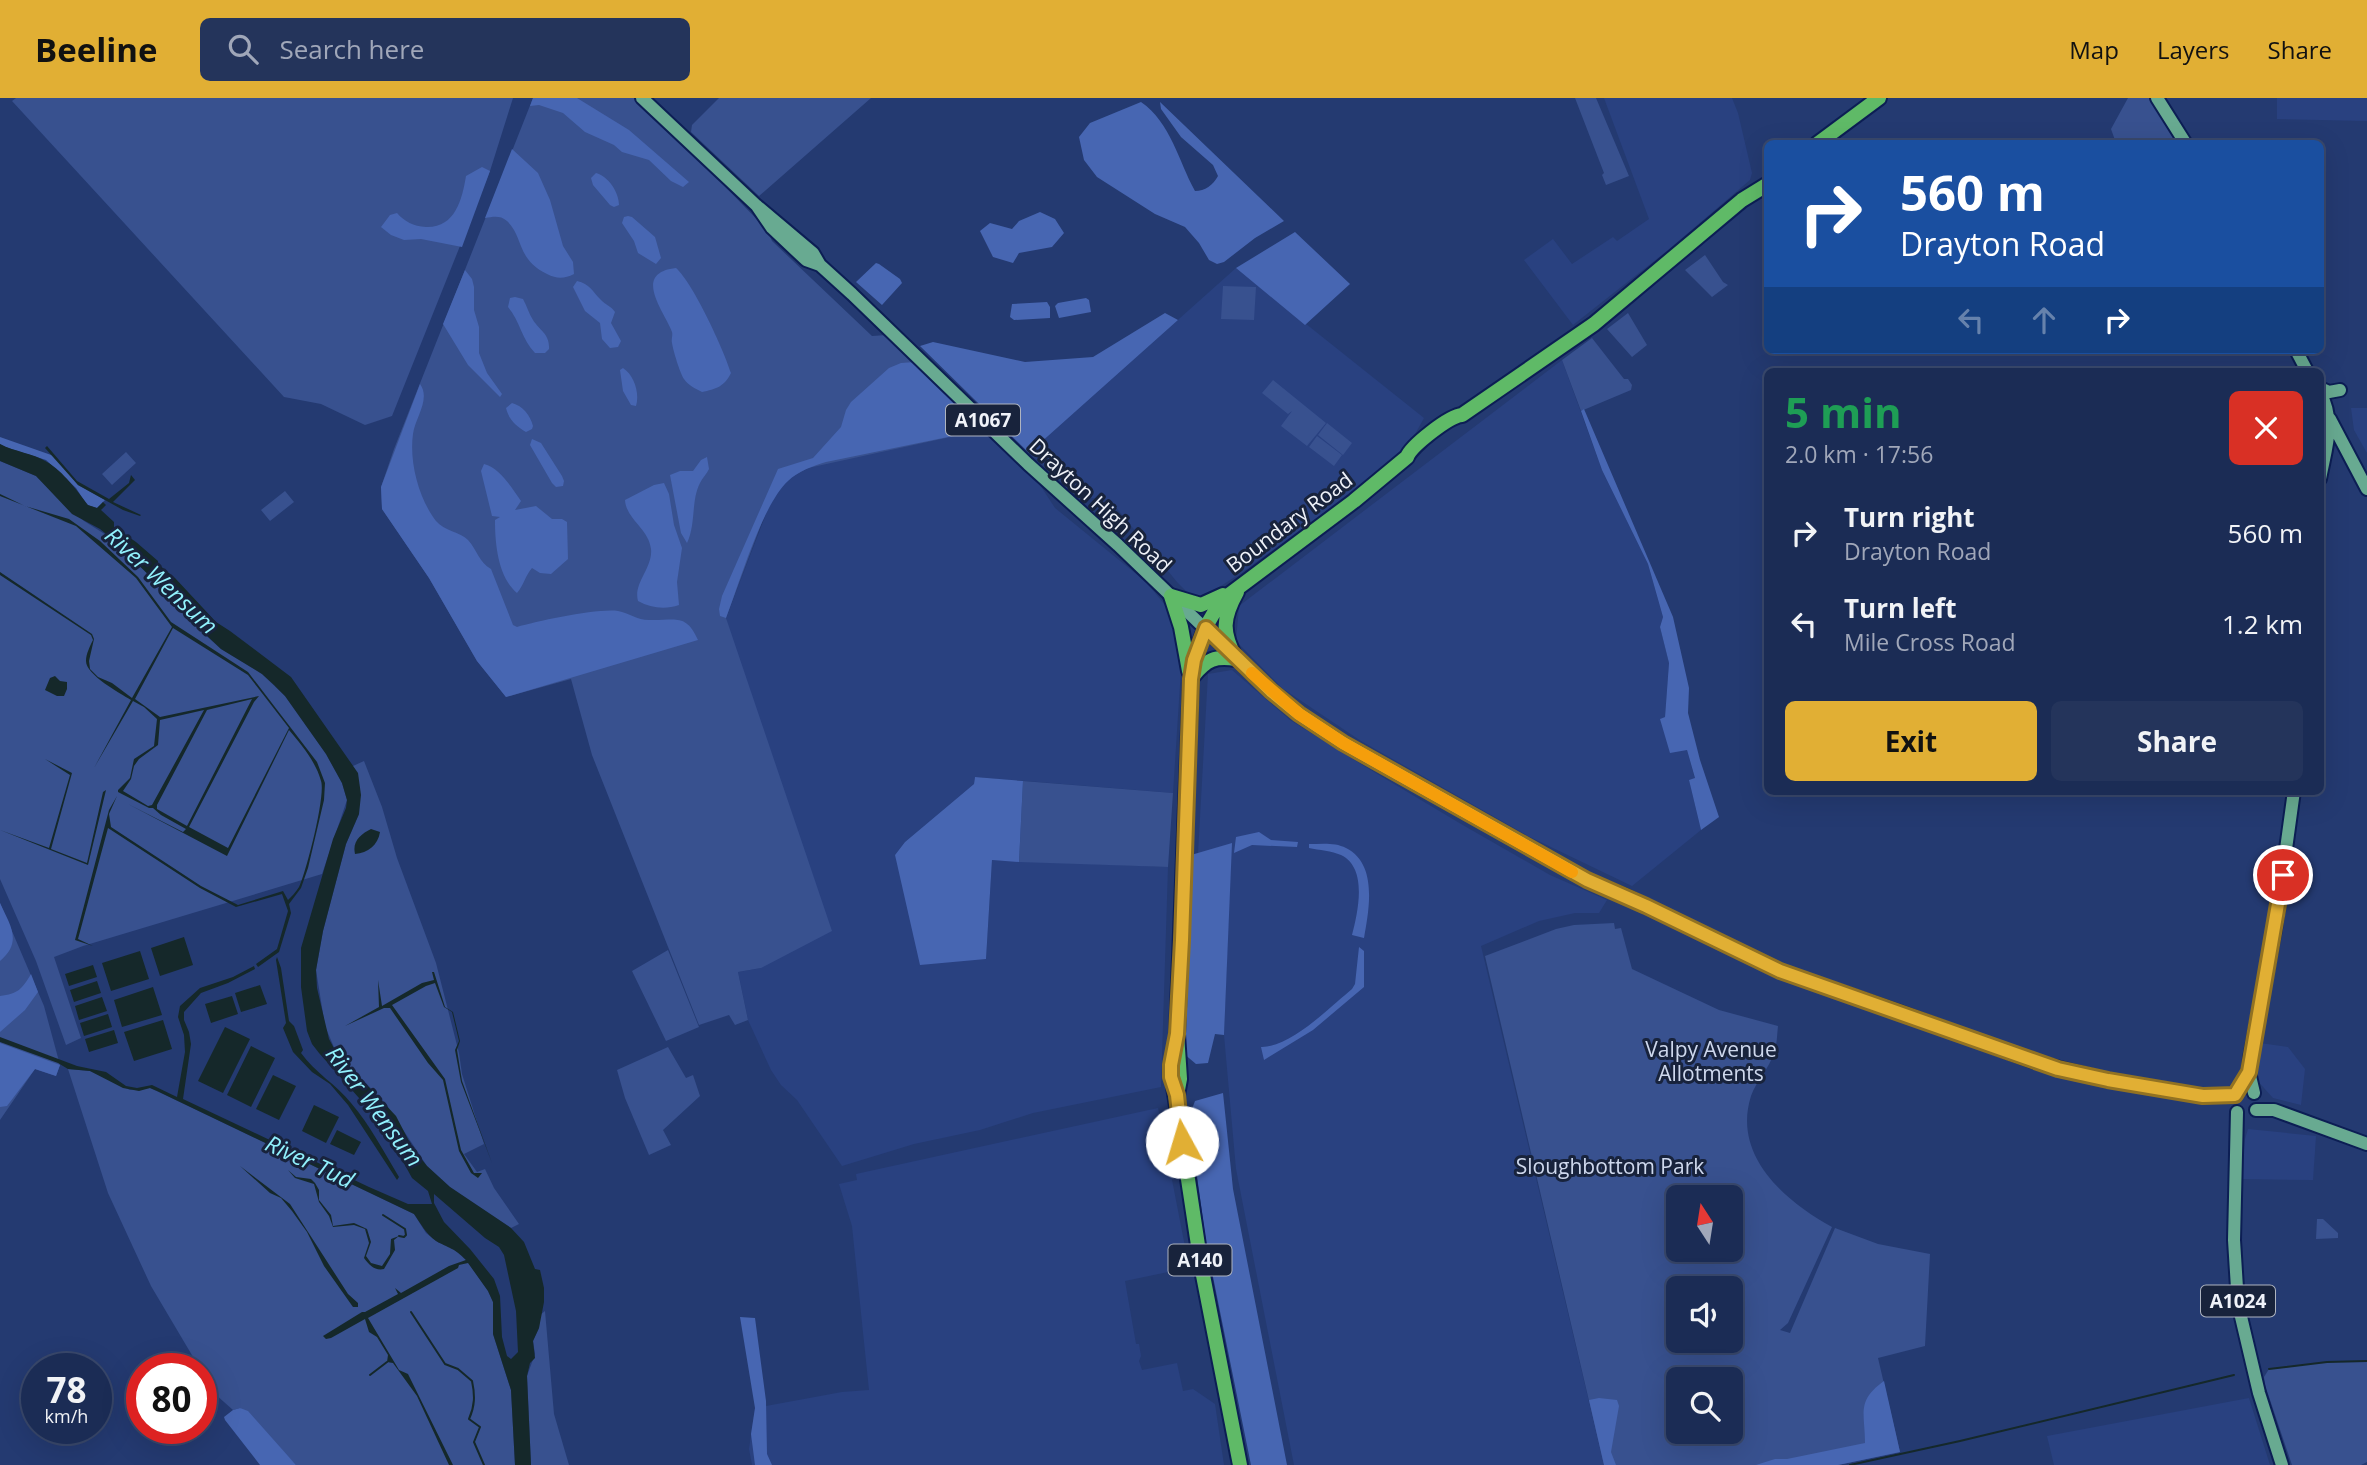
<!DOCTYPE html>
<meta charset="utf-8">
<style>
:root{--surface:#1b2c55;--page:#24345b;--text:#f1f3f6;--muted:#a0a7b9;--line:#39486c;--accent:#e1af34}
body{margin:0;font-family:"Open Sans",sans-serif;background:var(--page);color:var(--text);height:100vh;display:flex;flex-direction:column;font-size:26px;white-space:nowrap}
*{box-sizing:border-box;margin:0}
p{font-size:23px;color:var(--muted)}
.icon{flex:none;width:38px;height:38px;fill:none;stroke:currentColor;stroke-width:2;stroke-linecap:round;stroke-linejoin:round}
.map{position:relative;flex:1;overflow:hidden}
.details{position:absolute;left:1764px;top:270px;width:560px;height:427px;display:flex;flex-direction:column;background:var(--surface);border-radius:10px;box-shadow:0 7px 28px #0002,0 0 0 2px var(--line)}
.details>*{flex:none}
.guide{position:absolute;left:1764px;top:42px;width:560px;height:214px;border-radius:10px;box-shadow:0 7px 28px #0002,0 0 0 2px var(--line);background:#1a4fa0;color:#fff;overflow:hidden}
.needle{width:46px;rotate:348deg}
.tools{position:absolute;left:1666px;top:1087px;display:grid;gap:14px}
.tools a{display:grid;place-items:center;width:77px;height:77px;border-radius:10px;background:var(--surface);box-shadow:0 7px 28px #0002,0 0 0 2px var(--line);font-size:35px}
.speed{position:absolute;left:21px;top:1255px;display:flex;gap:14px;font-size:35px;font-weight:700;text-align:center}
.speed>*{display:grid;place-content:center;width:91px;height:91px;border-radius:50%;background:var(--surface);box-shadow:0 7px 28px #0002,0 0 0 2px var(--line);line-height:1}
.speed small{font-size:18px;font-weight:400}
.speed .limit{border:10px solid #d22;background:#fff;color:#111}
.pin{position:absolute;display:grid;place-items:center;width:60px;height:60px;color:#fff;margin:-30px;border:4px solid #fff;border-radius:50%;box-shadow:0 2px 7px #0007}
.me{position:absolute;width:77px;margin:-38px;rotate:354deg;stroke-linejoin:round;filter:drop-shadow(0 0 5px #0008)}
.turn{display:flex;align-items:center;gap:24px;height:147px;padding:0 21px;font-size:32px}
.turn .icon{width:91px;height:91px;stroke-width:2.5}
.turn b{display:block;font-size:49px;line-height:60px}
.lanes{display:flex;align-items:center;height:66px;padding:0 21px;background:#0003;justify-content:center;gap:35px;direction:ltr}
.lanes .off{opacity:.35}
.round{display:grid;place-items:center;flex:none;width:74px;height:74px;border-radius:10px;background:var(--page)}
.headline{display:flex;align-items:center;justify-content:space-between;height:119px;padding:0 21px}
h1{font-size:42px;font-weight:700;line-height:52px;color:#1e9e55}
.cta{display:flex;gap:14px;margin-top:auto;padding:14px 21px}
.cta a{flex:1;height:80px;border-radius:10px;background:var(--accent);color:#111;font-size:28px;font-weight:700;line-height:80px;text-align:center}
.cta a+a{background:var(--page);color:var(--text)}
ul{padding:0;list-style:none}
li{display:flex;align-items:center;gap:21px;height:91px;padding:0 21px}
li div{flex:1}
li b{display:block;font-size:26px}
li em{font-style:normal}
header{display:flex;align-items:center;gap:42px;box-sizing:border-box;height:98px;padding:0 35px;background:var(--accent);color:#111}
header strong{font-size:33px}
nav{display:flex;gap:38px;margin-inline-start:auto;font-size:24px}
.search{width:490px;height:63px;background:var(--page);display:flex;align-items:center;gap:18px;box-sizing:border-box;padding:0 24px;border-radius:10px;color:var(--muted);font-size:26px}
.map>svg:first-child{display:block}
</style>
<header>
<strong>Beeline</strong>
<div class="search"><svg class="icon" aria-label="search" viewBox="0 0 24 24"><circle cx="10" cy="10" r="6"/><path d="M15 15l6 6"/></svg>Search here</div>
<nav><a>Map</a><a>Layers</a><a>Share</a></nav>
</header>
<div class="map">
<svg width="2367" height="1367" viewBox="0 0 2367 1367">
<rect width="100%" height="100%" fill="#243a71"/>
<path fill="#294180" d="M1604,0H1732L1738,15L1752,75L1750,82L1668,152L1573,227L1524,162L1553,141L1572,166L1613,139L1617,143L1649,121Z
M2277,0H2367V23L2277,21Z
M1236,170L1424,320L1414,338L1412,346L1343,401L1241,475L1210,495L1199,499L1188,495L1177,484L1110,402L1083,399L1029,355Z
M1562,262L1602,372L1648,466L1663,519L1660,529L1669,565L1665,619L1661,621L1687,652L1695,681L1689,682L1701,732L1632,788L1528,738L1361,643L1282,590L1236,543L1239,508Z
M2351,310H2367V355L2354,332Z
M987,331L1038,384L1055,410L1146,484L1169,512L1182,556L1173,695L975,679L974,686L905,744L895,757L986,861L992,762L1168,769L1161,989L1033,1015L980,1032L914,1046L842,1068L797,1002L781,987L771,972L748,922L738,874L761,870L726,520L766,416L776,395L789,380L808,370L826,364Z
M1232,572L1290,622L1364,668L1461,726L1550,777L1607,802L1599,815H1575L1539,823L1481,848L1604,1367H1294L1236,1071L1224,937L1231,746L1198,756L1208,576Z
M2260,945L2288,949L2305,971L2301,1007L2273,1000L2255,980Z
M1158,1010L1188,1164L1167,1168L1168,1174L1125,1183L1136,1246H1139L1141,1258L1139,1263L1142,1272L1177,1265L1183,1293L1193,1291L1215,1306L1224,1367H752L749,1351L755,1310L842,1294L869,1292L852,1128L839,1086L857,1082L856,1076Z
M2248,1031L2316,1038L2313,1082L2241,1081L2245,1041Z
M2249,1300L2270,1367H2054L2047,1338Z"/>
<path fill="#38518f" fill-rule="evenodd" d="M16,0H513L490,73L392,318L365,327L321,306L284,299L12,3Z
M533,0H634L681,43L768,133L772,143L872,238L887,237L987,331L808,370L790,380L776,395L765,416L726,520L832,833L761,870L738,874L748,922L735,927L729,917L699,927L592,657L571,581L506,599L477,563L429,480L382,411L381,389L394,351Z
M719,0H871L759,98L691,34L692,27Z
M1575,0H1596L1629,78L1606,87L1602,77L1604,75Z
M2128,0H2151L2178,45H2116L2111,31Z
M1705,157L1723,184L1728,187L1712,199L1685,172Z
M1223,188L1256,189L1254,222L1221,221Z
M1628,215L1647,247L1632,259L1607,231Z
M1592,240L1624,281H1628L1632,287L1631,292L1581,313L1562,262Z
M1273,282L1326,325L1307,348L1281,328L1292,313L1288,316L1262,295Z
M1327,325L1352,345L1343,357L1318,337Z
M1317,338L1342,357L1334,368L1309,349Z
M126,354L136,365L112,387L102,376Z
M0,363L36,378L84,423L111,440L160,488L201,533L221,551L262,576L285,598L326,656L342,685L347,702L322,776L83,848L54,859L81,940L66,947L36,863L0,781Z
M285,393L294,404L270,423L261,412Z
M364,663L382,709L397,760L436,865L459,955L462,976L484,1046L464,1056L477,1074L485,1071L494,1090L519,1126L511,1130L450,1089L427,1068L386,1006L336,954L325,928L316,872L323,833L346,746L359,716L353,668Z
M1023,683L1173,695L1168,769L1019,764Z
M0,805L44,908L60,967L56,978L35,971L0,1022Z
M1614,825L1615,831L1621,830L1632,871L1719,912L1778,928C1777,937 1777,947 1774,955C1769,971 1756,983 1751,998C1732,1058 1785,1103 1832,1129L1788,1225L1780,1232L1790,1235L1835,1130L1878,1146L1930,1156L1925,1248L1878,1260L1900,1354L1838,1367H1604L1485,858L1556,831L1574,827ZM1678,1099H1731V1152H1678ZM1678,1190H1731V1242H1678ZM1678,1281H1731V1334H1678Z
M668,852L699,929L666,943L632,873Z
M668,949L686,980L693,977L700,998L663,1032L671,1047L649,1057L625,1000L617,972Z
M68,971L90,973L130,992L150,990L161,995L414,1116L426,1135L439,1145L446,1146L456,1153L466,1162L461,1165L468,1164L470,1167L488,1193L493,1204V1236L511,1292L515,1367H296L240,1310L233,1312L215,1296L151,1188L108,1095Z
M2317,1121H2323L2338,1135V1140L2316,1141Z
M545,1213L554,1316L569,1367H531L527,1278L535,1256L533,1243L539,1230L540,1217Z
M2367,1263V1364L2361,1367H2292L2265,1287L2264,1279L2269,1271L2327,1264Z"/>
<path fill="#4766b2" d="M533,0H577L629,32L689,84L683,89L671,83L649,62L622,54L614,47L585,34L563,15L539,7L530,8Z
M1141,4C1171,25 1178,62 1195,93C1205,93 1213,87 1218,78L1213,67L1181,39L1161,11L1160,4L1284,123L1255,140L1224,164L1217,166L1209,162L1199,145L1185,129L1155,116L1097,79L1084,62L1079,39L1090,25Z
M512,51L538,75L550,102L563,148L573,164L574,176C564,181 557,181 547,176C516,161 524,139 507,123C500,117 493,119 485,120Z
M482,69L490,73L462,149L421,141L404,142L391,137L381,129L390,117L397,115C405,124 413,128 426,129C455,130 462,102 466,78Z
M596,75C608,78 619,94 619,107L614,109L610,107L593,87L591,80Z
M1040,114L1055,121L1064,135L1052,149L1019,155L1013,165L993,159L980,133L990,125L1012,131L1019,123Z
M628,118L632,119L655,139L661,160L656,166L638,155L634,143L622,125L624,119Z
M1295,134L1350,186L1305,227L1236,170Z
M876,165L879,166L900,181L902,185L882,207L856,184Z
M676,170C693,185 724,252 731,275C724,289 716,291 702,294C696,291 688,287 684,281C680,275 673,252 672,245C671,242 673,237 672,234C665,214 631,175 676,170Z
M465,172L472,181L474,189V212L479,229V255L487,275L502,296L500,299L468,267L443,226Z
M577,183C590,186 592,193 601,202C606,207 611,208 615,214L611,225L621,243L618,249L610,250L602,241L600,225L585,213L573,189Z
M515,199L523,201C527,208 529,216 533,222C540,233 550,236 549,251L545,255H535C522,242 520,223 508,209L510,200Z
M1086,200L1089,202L1091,214L1059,220L1055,208L1058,205Z
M1047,204L1050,209V220L1014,222L1010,219L1012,206Z
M1165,215L1178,222L1029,355L920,248L933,244L1025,264L1093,259Z
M915,264L987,331L826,364C813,368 798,373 788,383C762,407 740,484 726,520L720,518L719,511L722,498L778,371L813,360L841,329L846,312L851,304L889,270L901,265Z
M623,270C634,277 640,295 636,308L631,307L623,293L620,272Z
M420,286C431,301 415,320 413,336C409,364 419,401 436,423C444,433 460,434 468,442C477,452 479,464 491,471L513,527L517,529C538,523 598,510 618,513C629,515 637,522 649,522C674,523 686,514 698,542L506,599L477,563L429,480L382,411L381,389Z
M512,305C523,308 530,317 533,328L532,331L526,334C516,328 509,322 506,310Z
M1584,311L1673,519L1689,590L1688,615L1700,662L1719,719L1701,732L1689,682L1695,680L1687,652L1670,655L1660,621L1665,619L1669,565L1660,529L1663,519L1648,466L1602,372L1581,313Z
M0,339L54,358L78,387L105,402L97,410L87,407L76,390L46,362L5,349L0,346Z
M532,341L541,345L562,378L564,383L563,388L556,389L552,385L530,347Z
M707,359L709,371C707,376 702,380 700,385C691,402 696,426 687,445L681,435L670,377L680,373H693L701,362Z
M484,366C500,370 511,389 521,403L515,412L536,408L552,421H562L567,424L568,461L551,476L540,475L532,470C525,478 524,487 517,495C498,479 495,446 495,422L500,419L492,418L481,373Z
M664,385L669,396L674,427L682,450L677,484L679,507C665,512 651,510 638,503C633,485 653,470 651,451C649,431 626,421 625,402L654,387Z
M975,679L1023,683L1019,764L992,762L986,861L920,867L895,757L905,744L974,686Z
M1259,734L1271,742L1298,744L1297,749L1252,747L1234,755L1236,739Z
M1232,745L1224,937L1215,936L1208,965L1196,966L1183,955L1191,757Z
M1309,746C1321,746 1335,744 1346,750C1378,766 1369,812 1364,840L1352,837C1358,814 1368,770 1341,757C1332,753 1319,752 1309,750Z
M0,805C10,827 23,844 0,863Z
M1359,849L1364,853V889L1313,932L1264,962L1261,949C1290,950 1330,909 1352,891L1355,886Z
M31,876L38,894L25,912L0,934V898C18,896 22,891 31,876Z
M0,945L60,967L56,978L35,971L7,1008L0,1009Z
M1223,995L1233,1091L1287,1367H1251L1206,1144L1189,1019L1195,1003Z
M740,1219L755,1220L766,1303L767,1356L772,1367H755L751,1336L755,1310Z
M1884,1283L1900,1354L1838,1367H1756L1775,1361H1787L1865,1345C1865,1315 1856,1303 1884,1283Z
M1599,1300L1617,1302L1619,1308L1611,1354L1616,1367H1604L1589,1302Z
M240,1310L248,1313L296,1367H260L225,1322L224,1319L233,1312Z"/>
<path fill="#15282a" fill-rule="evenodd" d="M0,346C15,354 33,355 47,364C63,373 78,394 88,407L97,410L103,404L106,407L101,412L114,424V429L136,444L158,463V466L175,480L216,524L230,533L291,579L358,675L361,697L359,716L346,746L323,833L316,872L317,890L329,941L336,954L396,1018L412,1049L427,1068L450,1089L511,1130L524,1144L535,1171L540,1172L544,1190V1204L539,1230L533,1243L535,1260L530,1265L527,1278L531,1367H515L511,1292L493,1236V1204L488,1193L468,1165L459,1167L458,1170L368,1220L399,1272L408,1276L453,1367H449L417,1298L393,1265L387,1264L388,1257L377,1239L369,1234L365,1221L331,1240L326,1241L323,1238L362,1214H365L398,1196L395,1190L401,1195L449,1168L466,1162C455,1150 448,1150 436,1143C426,1136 421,1126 414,1116L157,993L150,990L139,993L123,990L90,973L68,971L58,965L0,944V939L77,968L106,974L126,988L137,990L152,987L177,999L185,954L184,937L178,919L180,908L200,890L233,879L254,868L255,871L228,885L201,895L184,914V922L189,934L191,946L183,1001L369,1089L408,1106H432L428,1093L412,1080L383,1027L319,955L312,946L307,933L301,889V850L333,741L346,710L347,702L342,685L326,656L285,598L274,587L262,576L221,551L189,521L160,488L111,440L100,431L72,416L36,378L0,363ZM434,1096L485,1140L499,1149L504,1157L516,1213L518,1254L511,1261L507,1258L502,1239L500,1198L494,1181L470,1151L444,1124L434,1105Z
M47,348L77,383L109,401L129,385L131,377L135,382L113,404L141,417L140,418L123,412L78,387L45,350Z
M0,396L25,408L69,421L100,443L138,479L171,524L248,574L317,664L325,685L324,702L308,770L301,790L289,806L291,815L279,854L258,869L256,866L277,851L288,813L282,796L236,809L200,790L108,730L78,841L93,848L75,842L109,712L117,698L109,716L111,729L201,788L238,807L283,793L288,802C292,798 296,794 299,789C306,775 326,697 321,683C316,664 301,646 289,632L227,758L128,706L183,734L186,731L161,717L153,710H149L118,694V692L130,680L134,661L154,648L157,621L144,609L133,603L94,670L131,602C120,595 86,577 86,563C86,556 90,548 93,542L91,537L0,477V474L92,536L94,541L89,563L90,571L98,579L112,585L132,600L172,529L136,480L76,428L0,398ZM173,530L248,577L289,630L228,750L189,729L254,604L259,598L160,619L135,601ZM252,601L187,728L157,711V707L207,612ZM204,612L152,707L148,708L123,693L131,681L134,668L139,661L158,647L160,622Z
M55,578L60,583L67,584V591L64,598H57L45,592L50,580Z
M45,661L72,675L51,751L87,765L103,694L106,692L88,767L0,732L49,750L70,677Z
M371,731L380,734C378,747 368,755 355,756C352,743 361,736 371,731Z
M184,839L193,867L160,878L151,850Z
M140,853L149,881L111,893L102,865Z
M277,859L281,870L289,923L294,928L303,952L301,955C315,975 336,986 351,1005C370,1027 384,1054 399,1079L397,1082L348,1007L330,986L312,974L293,954L283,930L286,925L276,862Z
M93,867L97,879L69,888L65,876Z
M432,874H434L445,909L453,914L460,943L457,952L462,983L492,1065L461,984L455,952L459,943L452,914L444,909L435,885L426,888L392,907L445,981L461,1052L474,1075H482L478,1080L471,1075L459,1053L443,982L428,965L390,910H384L345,928L379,909L378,882L382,908L422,885L434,882Z
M97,883L101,895L74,904L70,892Z
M260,887L267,906L241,914L235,895Z
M153,889L162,917L122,929L114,902Z
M232,898L238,916L211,925L205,906Z
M102,899L107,913L79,922L75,908Z
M108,916L112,929L84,938L80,925Z
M163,922L172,951L134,963L124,934Z
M225,929L250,941L223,995L198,983Z
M114,932L118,945L89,954L85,941Z
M251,948L275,960L251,1009L227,997Z
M273,977L296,988L279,1022L256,1011Z
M314,1007L339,1019L326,1045L302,1033Z
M337,1032L361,1044L354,1057L330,1046Z
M240,1068L290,1106L348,1196L358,1205V1209H353L324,1168L307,1134L292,1113L281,1100L270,1095Z
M288,1072L296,1079L311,1081L315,1085L319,1092V1102L331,1117L333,1128L354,1125L367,1131L371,1144L366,1158L371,1165L382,1168L390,1156L391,1141L399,1138L394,1142L395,1152L384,1171C375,1173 369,1167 364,1160L369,1145L365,1131L354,1127L333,1129L329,1118L319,1104L314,1086L295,1080Z"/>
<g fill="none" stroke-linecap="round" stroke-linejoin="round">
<path stroke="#15282a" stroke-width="2" d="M383,1117L405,1131L406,1137L404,1139L399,1138
M411,1214L445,1266L458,1271L472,1283C475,1297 475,1308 469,1321L480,1329L474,1344L484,1367
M2269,1271L2327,1264L2367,1263
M370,1277L387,1264
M1850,1367L1960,1343L2234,1277"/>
<defs>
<path id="primary" d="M642,0L757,108L813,155L820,167
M2157,0L2186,46
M757,108L772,130L806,162L820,167L852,196L1028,366L1118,447L1247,571L1299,616L1343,645L1587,782L1628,799L1780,873L1900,914L2032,963L2108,982L2203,998L2235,997
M2296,252L2307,273
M2320,290L2329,294L2340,292
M2320,294C2336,324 2326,349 2320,381
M2320,309L2330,321L2367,391
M2254,995L2249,974L2250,960L2275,831L2294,693
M2256,1012H2274L2367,1046
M2237,1014L2234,1142L2238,1206L2259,1295L2282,1367"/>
<path id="highway" d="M1817,46L1879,0
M1236,561C1222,534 1222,521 1237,494
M1189,573L1181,529L1171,498L1201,507L1223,497
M1193,578C1207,561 1215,558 1236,561
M1174,989L1201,1167L1240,1367
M1177,997L1180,981L1177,936L1191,581C1196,552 1205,521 1226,499L1354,403L1407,359C1411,348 1449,318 1462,317L1594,226L1742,102L1768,86"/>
</defs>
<use href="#primary" stroke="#0c1e54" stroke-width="16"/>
<use href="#highway" stroke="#0c1e54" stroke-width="18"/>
<use href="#primary" stroke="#68aa91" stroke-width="12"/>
<use href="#highway" stroke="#5fba67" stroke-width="14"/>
</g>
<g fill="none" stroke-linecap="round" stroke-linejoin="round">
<defs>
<path id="route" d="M1182,1044L1177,997L1171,979V967L1177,936L1182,842L1191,581L1194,562L1206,530L1271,593L1299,616L1343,645L1587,782L1646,808L1780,873L2058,971L2108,982L2203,998L2235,997L2249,974L2283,777"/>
</defs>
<use href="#route" stroke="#927222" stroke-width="18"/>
<use href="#route" stroke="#e1af34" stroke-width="12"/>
<path stroke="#f59e0b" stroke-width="12" d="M1252,575L1299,616L1343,645L1572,774"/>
</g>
<g text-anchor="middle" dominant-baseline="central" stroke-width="6" stroke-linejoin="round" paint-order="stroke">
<g fill="#18233c" stroke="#aeb4c0" stroke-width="2">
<rect x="946" y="306.5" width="74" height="31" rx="5"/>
<rect x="1168.5" y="1146.5" width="63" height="31" rx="5"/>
<rect x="2201" y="1187.5" width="74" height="31" rx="5"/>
</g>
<g font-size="19" font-weight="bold" fill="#eff2f9">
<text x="983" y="322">A1067</text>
<text x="1200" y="1162">A140</text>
<text x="2238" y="1203">A1024</text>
</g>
<g font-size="21" fill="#eff2f9" stroke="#18233c">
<text transform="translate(1101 407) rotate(43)">Drayton High Road</text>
<text transform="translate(1289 424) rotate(-37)">Boundary Road</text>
</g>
<g font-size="21" fill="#ced8ed" stroke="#18233c">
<text x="1711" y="951">Valpy Avenue<tspan x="1711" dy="24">Allotments</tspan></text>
<text x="1610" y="1068">Sloughbottom Park</text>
</g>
<g font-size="23" font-style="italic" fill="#91f1fd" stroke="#18233c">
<text transform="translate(162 482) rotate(43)">River Wensum</text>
<text transform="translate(375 1008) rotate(53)">River Wensum</text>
<text transform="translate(310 1063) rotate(25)">River Tud</text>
</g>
</g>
</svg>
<div class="tools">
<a><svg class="needle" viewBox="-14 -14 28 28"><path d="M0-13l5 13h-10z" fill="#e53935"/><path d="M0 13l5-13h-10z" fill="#a0a7b9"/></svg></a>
<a><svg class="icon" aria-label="sound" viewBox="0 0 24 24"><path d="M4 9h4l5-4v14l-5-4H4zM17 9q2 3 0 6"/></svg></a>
<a><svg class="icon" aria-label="search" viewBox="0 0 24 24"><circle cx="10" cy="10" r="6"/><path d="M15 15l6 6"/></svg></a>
</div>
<div class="speed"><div>78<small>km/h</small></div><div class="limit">80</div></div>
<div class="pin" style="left:2283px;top:777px;background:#d93025"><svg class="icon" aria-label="arrive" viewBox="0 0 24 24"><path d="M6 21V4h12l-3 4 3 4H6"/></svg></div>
<svg class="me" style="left:1182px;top:1044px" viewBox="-20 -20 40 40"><circle r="19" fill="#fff"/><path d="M0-13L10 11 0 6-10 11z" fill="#e1af34"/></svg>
<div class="guide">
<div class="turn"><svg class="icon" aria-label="right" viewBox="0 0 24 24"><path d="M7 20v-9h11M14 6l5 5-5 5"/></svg><div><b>560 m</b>Drayton Road</div></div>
<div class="lanes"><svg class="icon off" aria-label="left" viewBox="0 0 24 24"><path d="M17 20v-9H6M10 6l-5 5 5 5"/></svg><svg class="icon off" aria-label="ahead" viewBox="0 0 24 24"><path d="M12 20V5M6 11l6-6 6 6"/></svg><svg class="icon" aria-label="right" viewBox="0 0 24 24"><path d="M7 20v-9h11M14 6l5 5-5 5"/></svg></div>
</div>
<section class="details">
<div class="headline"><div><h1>5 min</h1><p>2.0 km · 17:56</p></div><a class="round" style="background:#d93025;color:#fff"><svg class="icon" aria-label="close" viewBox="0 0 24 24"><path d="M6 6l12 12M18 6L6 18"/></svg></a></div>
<ul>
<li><svg class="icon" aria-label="right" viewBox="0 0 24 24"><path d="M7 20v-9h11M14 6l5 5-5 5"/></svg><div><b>Turn right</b><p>Drayton Road</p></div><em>560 m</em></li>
<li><svg class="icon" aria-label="left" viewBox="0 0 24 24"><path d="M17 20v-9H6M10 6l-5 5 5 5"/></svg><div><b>Turn left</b><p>Mile Cross Road</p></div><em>1.2 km</em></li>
</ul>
<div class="cta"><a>Exit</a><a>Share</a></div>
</section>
</div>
